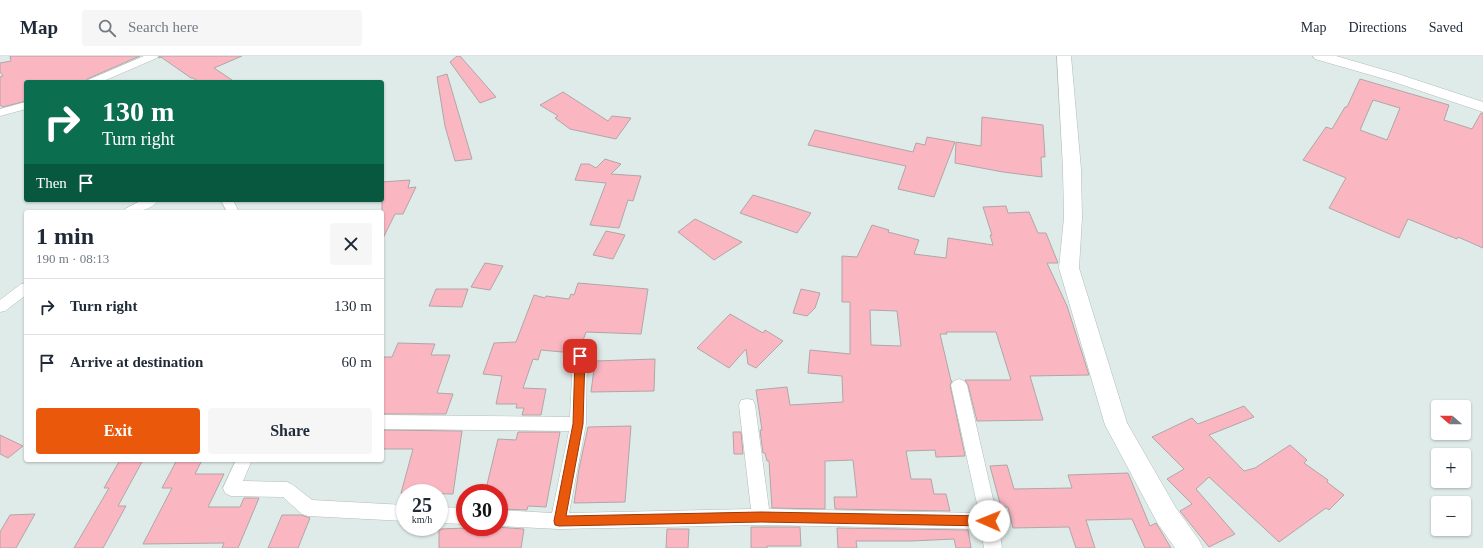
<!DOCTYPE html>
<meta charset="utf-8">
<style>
:root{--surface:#fff;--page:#f6f6f7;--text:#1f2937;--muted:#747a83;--line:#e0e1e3;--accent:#ea580c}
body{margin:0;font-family:Georgia,serif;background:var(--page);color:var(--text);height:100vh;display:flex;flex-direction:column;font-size:15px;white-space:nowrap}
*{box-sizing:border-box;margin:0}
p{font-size:13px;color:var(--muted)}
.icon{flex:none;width:22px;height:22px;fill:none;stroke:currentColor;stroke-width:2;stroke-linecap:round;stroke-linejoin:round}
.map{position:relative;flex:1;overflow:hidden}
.drawer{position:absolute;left:24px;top:154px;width:360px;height:252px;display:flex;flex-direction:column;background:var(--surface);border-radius:4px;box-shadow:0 1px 3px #0004}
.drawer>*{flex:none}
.banner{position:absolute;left:24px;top:24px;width:360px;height:122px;border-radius:4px;box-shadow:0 1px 3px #0004;background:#0b6e4f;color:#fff;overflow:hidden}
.needle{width:26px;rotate:290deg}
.controls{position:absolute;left:1431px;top:344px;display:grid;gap:8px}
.controls a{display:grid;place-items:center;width:40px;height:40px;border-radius:4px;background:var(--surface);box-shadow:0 1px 3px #0004;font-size:20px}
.speed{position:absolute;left:396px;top:428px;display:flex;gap:8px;font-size:20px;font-weight:700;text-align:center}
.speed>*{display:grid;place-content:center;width:52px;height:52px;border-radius:50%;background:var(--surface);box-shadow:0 1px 3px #0004;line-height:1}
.speed small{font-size:10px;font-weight:400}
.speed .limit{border:6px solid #d22;background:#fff;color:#111}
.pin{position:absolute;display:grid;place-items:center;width:34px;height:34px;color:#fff;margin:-17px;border-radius:8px;box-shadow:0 2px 6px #0006}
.me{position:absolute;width:44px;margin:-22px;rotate:271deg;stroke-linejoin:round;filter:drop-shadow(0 0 3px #0008)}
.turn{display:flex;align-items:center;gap:14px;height:84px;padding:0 12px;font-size:18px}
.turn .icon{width:52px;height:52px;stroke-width:2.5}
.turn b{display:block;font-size:28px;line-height:34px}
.then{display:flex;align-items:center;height:38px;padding:0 12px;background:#0003;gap:8px;font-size:15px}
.round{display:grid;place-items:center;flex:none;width:42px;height:42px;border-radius:4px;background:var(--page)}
.summary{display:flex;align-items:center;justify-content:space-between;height:68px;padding:0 12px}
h1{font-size:24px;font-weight:700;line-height:30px}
.action{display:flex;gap:8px;margin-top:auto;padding:8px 12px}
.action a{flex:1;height:46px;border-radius:4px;background:var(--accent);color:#fff;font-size:16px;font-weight:700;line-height:46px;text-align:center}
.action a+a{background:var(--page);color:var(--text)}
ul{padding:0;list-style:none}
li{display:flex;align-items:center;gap:12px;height:56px;padding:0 12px;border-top:1px solid var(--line)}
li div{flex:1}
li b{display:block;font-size:15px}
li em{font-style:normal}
header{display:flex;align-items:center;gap:24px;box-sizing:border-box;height:56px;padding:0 20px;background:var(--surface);border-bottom:1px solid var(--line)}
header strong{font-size:19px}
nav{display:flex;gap:22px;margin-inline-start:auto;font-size:14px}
.search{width:280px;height:36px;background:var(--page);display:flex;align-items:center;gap:10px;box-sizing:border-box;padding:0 14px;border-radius:4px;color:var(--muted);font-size:15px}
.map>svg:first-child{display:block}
</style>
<header>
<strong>Map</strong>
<div class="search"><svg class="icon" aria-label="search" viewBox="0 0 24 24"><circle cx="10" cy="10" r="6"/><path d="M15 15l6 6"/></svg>Search here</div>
<nav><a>Map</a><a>Directions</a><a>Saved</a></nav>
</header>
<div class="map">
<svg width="1483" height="492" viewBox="0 0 1483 492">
<rect width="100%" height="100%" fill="#dfebe8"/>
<path fill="#fab7c2" stroke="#b0a6a7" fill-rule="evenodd" d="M10,0H140L87,23L86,26H26V45L3,51L0,49V21L3,20L0,16V7L11,5Z
M159,0H242L214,12L235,26H199L193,22H191L161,1L159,2Z
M457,0H460L496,41L480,47L450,6Z
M447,18L472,103L455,105L445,70L437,21Z
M1360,23L1449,49L1444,64L1472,73L1481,57H1483V192L1458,181L1457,183L1408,163L1399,182L1329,152L1346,122L1303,104L1326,71L1332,73L1345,51H1347ZM1373,44L1400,52L1387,84L1360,74Z
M563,36L608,65L612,60L631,62L616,83L570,73L555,62L558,60L540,49Z
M982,61L1043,69L1045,101H1041L1042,121L1003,116L955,107L956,86L981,90Z
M815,74L913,96L916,87L925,89L927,81L955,86L934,141L898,133L906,110L808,89Z
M605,103L621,108L611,118L641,120L633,145L628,144L619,172L590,169L606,127L575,124L581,108H589L596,112Z
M410,124L408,132L416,131L403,158H395L382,184V126Z
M753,139L789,150L811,157L797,177L740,157Z
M1006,150L1008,157L1029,156L1038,177H1046L1058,207H1047L1067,250L1089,319L1030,320L1043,364L977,365L968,329L965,324H1011L996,276H946L947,278H940L951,325H952L950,329L965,400L936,401L935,394L906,395L911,423H931L934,438H946L950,455L835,453L834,441H857L853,404L825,405V453L772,452L769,405H767L765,397H763L760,374H762L756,334L787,331L790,349L843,346L842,320L808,317L810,294L850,298V246H842V200L857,201L872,169L889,174L888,176L919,184L914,198L946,202L948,182L993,189L990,179H992L983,151ZM870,254L897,255L901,290L871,289Z
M695,163L742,186L714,204L678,176Z
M606,175L625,179L613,203L593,199Z
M485,207L503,210L490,234L471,231Z
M578,227L648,233L641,278L586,276L580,293L574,295L573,297L541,294L538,304L533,303L523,332L546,333L541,359H522L524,352H516L517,348H496L502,320L483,318L494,287L516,286L534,239L545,242L546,240L569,243L571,238L574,239Z
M436,233H468L462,251L429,250Z
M801,233L820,237L815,252L807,260L793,257Z
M730,258L763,277L765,274L783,285L756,312L748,308L746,293L729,312L697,292Z
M398,287L435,288L431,299H450L437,337L453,338L446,358H382V301H392Z
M655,303L654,335L591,336L595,305Z
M1244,350L1254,361L1209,379L1244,415L1255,412L1290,389L1307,404L1304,407L1328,424L1327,426L1344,439L1329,454L1326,452L1279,486L1209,421L1196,433L1235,478L1209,491L1180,455L1192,448L1167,423L1184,413L1152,381L1192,362L1198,368Z
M631,370L625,446L574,447L579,413L588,371Z
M382,374L462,375L453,438L401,437L413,393H382Z
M518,376H560L546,451L528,450L527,454L500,453L503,437H485L498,383L516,384Z
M733,376H741L743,398H734Z
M0,379L23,390L8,402L0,398Z
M120,404H143L118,450H126L103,492H74L109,432H104Z
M177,404H202L195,418H224L208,451H240L244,442H259L238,492H222L224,487L143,488L172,432H162Z
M1007,409L1014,433L1072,432L1068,419L1128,417L1150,470L1156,467L1171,492H1145L1132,463L1086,464L1095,492H1076L1069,471L1013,472L1008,451H1001L990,410Z
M35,458L16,492H0V476L10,459Z
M282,459H301L310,462L298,492H268Z
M495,471L524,473L521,492H439V473Z
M751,471H800L801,490H767V492H751Z
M837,472L968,474L971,492H956L954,483L911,485H856L857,492H838Z
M667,473H689L688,492H666Z"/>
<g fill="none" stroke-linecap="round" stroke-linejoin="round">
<defs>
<path id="street" d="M144,0H158L157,2L101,26H87L88,24Z
M26,46V53L0,60V53Z
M142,144H158C151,155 135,156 123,156L125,153Z
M221,144H233L239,156H227Z
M26,227V239L5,255L0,256V244L21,228Z
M580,294L585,296L587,300L586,368L569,457L751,453L739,349L741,344L747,343L753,344L755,349L769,453L979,457L951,329L954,325L959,323L964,325L967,329L998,465L1002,492H984L981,473L761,469L559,473L499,470V454L552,457L569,375L382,373V359L570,361L573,300L575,296Z
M236,404H252L243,425L287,426L293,429L312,444L405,449V465L308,460L302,458L283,441L231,440L225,437L223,432Z
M439,451L465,452V468L439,467Z"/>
<path id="secondary" d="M1057,0H1071L1081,113L1082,162L1079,212L1127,367L1176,452L1199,484L1203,492H1175L1158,468L1105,369L1059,212L1064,162L1063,113Z
M1313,0H1336L1398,18L1483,46V56L1388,24L1315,3Z"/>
</defs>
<use href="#street" stroke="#b1bcb9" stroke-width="1"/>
<use href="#secondary" stroke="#b1bcb9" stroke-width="1"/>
<use href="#street" fill="#fff" fill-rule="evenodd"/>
<use href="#secondary" fill="#fff" fill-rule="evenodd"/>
</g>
<path fill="#ea580c" stroke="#983908" d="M580,296L584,297L585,300L583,368L566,460L761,456L989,460L993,461L995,465L993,469L989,470L761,466L559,470L555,469L554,465L573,368L575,300L577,297Z"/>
</svg>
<div class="controls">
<a><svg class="needle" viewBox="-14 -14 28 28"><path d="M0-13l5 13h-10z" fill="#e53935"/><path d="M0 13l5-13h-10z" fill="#747a83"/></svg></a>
<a>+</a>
<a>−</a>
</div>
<div class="speed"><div>25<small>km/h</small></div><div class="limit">30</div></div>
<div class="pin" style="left:580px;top:300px;background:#d93025"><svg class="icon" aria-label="arrive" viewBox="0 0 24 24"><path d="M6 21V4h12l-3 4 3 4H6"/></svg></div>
<svg class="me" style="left:989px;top:465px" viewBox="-20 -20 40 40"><circle r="19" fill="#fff"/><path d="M0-13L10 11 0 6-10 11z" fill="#ea580c"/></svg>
<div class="banner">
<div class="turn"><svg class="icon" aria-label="right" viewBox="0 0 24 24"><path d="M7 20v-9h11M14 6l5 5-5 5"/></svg><div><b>130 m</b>Turn right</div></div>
<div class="then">Then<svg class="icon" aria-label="arrive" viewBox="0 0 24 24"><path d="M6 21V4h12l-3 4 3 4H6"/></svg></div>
</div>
<section class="drawer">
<div class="summary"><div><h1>1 min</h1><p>190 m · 08:13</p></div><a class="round"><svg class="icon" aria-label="close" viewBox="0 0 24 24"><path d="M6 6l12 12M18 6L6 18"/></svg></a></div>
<ul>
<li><svg class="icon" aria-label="right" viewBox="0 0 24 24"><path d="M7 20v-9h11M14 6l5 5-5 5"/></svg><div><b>Turn right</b></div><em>130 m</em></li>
<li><svg class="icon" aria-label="arrive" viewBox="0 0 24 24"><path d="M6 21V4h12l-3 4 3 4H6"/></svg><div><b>Arrive at destination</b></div><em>60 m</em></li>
</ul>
<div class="action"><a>Exit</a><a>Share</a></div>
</section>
</div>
